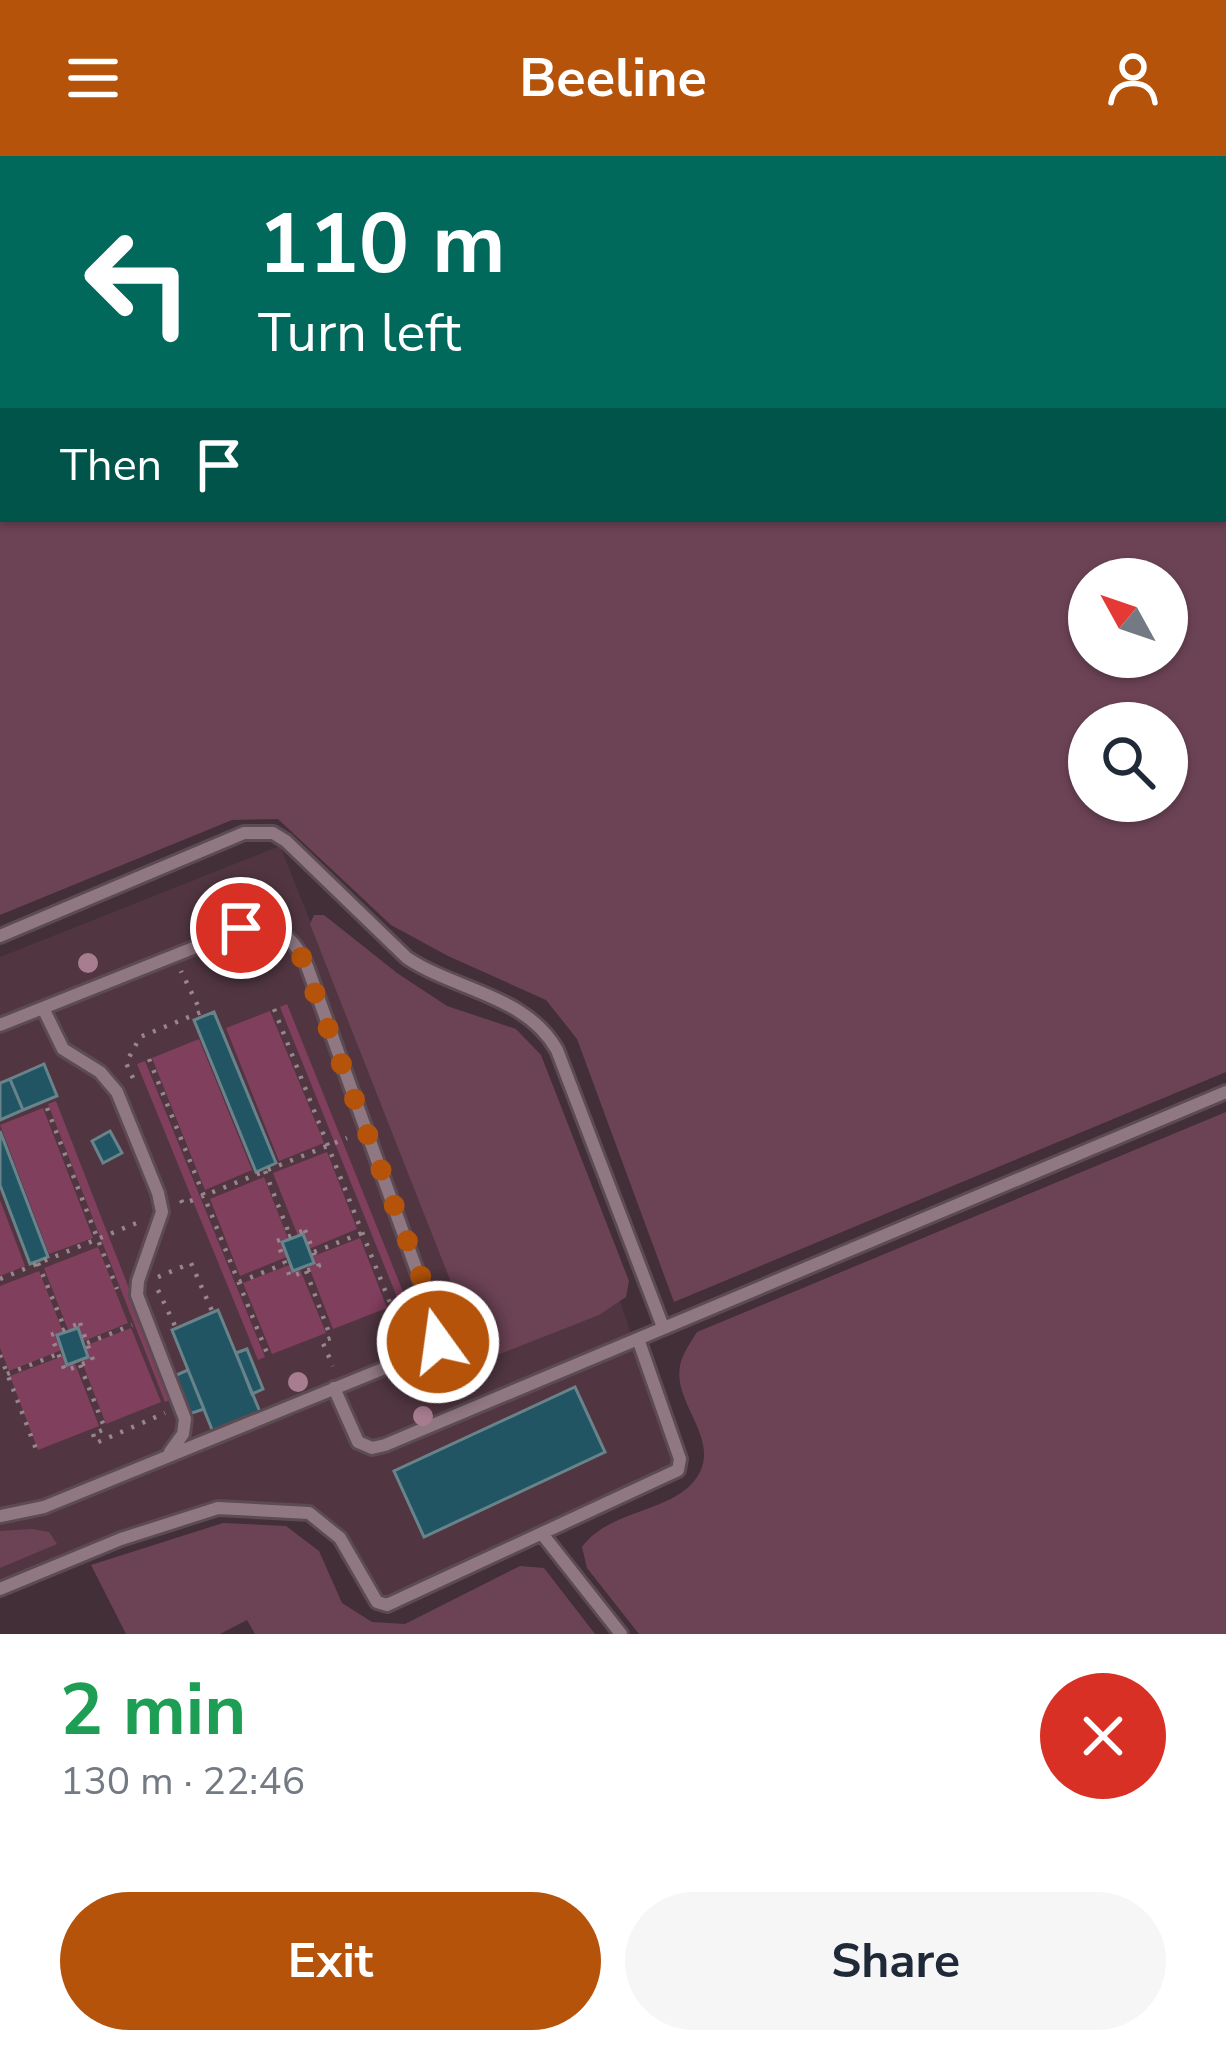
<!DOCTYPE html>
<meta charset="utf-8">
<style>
:root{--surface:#fff;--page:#f6f6f7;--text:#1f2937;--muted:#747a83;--accent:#b45309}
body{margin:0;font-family:"Nunito Sans",sans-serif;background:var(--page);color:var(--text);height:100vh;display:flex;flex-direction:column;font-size:45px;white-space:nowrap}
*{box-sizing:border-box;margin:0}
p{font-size:39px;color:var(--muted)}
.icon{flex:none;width:66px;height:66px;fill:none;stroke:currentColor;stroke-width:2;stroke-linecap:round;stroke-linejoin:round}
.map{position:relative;height:1478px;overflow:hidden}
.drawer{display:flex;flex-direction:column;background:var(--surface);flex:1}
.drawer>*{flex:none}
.banner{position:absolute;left:0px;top:0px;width:1227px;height:366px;box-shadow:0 3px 9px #0004;background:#00695c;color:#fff;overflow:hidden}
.needle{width:78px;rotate:310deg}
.fabs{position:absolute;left:1068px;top:402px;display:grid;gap:24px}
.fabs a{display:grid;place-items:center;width:120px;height:120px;border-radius:50%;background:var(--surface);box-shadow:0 3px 9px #0004;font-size:60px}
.pin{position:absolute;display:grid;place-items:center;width:102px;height:102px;color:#fff;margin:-51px;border:6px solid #fff;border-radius:50%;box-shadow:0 3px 12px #0007}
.me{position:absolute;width:132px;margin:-66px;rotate:346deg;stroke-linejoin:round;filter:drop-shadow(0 0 9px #0008)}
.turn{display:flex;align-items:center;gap:42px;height:252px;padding:0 60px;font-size:54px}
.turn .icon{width:156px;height:156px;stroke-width:2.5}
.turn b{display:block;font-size:84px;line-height:102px}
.then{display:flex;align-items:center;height:114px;padding:0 60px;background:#0003;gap:24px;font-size:45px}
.round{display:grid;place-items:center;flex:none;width:126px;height:126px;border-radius:63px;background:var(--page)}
.headline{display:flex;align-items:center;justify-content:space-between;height:204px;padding:0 60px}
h1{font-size:72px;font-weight:700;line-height:90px;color:#1e9e55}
.button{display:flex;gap:24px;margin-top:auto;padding:24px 60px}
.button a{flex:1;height:138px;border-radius:72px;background:var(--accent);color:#fff;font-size:48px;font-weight:700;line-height:138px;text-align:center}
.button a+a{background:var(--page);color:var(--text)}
header{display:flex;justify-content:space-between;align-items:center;height:156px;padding:0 60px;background:var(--accent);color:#fff;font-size:54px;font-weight:700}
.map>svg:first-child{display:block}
</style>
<header><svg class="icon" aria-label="menu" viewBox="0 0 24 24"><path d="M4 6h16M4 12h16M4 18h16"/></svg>Beeline<svg class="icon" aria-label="person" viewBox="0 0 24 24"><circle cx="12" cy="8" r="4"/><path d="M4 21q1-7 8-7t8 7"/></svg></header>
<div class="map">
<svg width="1226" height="1478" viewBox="0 0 1226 1478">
<rect width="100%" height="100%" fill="#432f37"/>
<path fill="#513641" d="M280,690L484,1198L619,1142L674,1308L385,1441L346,1376L313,1350L218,1345L119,1378L0,1426V801Z"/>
<path fill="#6c4355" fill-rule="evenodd" d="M0,0H1226V916L674,1146L577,883L546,844L448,800L391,769L278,663L232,664L0,759ZM1224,3V363H3V3ZM1167,423V501H1089V423ZM1167,567V645H1089V567Z
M314,759H324L397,817L447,850L516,873L541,899L629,1125L626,1141L599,1159L482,1205L310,768Z
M1226,956V1478H639L587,1412L582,1391C610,1352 677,1357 699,1318C719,1281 673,1247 680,1210C682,1198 691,1186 697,1176Z
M223,1367L286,1370L319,1395L342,1447L372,1466L405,1468L520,1410L544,1412L595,1478H255L247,1464L220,1478H126L91,1409Z
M32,1373L49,1376L57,1388L0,1412V1375Z"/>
<path fill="#813f5e" d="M287,848L408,1148L401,1151L280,851Z
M270,855L324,987L279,1005L226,872Z
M199,883L252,1014L205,1034L152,902Z
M145,905L265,1201L258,1204L137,908Z
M56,945L172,1243L165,1246L48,948Z
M43,952L93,1082L49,1098L0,969Z
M327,996L357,1073L304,1095L273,1017Z
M264,1021L294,1098L240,1120L210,1043Z
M0,1044L25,1110L0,1120Z
M360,1082L387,1152L333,1173L306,1103Z
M98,1091L128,1167L74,1189L44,1112Z
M297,1106L326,1177L272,1198L243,1127Z
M39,1115L69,1191L9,1215L0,1192V1130Z
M131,1172L161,1246L106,1268L77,1193Z
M71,1197L99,1270L38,1294L10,1220Z"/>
<path fill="#215564" stroke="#69838b" stroke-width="3" d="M214,856L276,1007L256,1016L194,864Z
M44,908L57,940L23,954L10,923Z
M10,923L23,954L0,964V927Z
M0,975L48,1101L30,1108L0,1029Z
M110,975L122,997L103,1007L92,985Z
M303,1078L314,1107L293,1115L282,1086Z
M218,1154L260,1256L213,1276L172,1174Z
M78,1172L88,1201L67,1209L57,1179Z
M247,1193L263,1233L252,1238L236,1197Z
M188,1214L204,1253L189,1258L174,1220Z
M575,1231L605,1296L424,1381L394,1315Z"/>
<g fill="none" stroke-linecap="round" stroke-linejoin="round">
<defs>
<path id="service" d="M0,780L244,677H273L286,685L407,802C457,835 526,839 557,894L663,1171
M43,852L63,893L100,916L117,936L158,1037L162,1056L138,1125L137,1139L185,1263L183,1278L170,1296
M0,869L241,773C276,766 292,778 307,810L440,1179L434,1192L44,1351L0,1360
M334,1232L358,1286L372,1292L385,1289L1226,936
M543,1379L621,1478
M0,1433L121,1383L218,1352L309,1357L340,1382L377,1446L387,1449L678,1314L680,1303L638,1183"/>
</defs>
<use href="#service" stroke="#5c4b52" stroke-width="18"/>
<path stroke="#97868c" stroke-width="4.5" stroke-dasharray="3 9" stroke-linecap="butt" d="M274,853L392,1152
M149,903L269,1202
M133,922L126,907L140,881L201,856L181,815
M47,952L117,1133
M265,1015L290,1080
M181,1044L183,1048L347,982
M305,1074L319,1110L290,1121L277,1085Z
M314,1096L362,1077
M38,1107L65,1173
M306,1115L331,1182L322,1185L333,1210
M158,1121L191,1107L213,1157
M0,1123L139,1066
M239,1126L284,1108
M158,1134L176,1172
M80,1167L93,1204L65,1215L51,1179Z
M87,1187L132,1169
M0,1199L36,1293
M80,1209L105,1273L93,1278
M7,1218L58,1198
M93,1278L96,1287L165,1257"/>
<use href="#service" stroke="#907882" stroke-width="12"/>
</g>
<g fill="#a87d8f">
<circle cx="88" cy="807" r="10"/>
<circle cx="298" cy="1226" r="10"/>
<circle cx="423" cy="1260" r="10"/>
</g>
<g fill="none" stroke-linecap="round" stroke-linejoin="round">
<path stroke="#b45309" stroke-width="21" stroke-dasharray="0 37.8" d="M241,772H277L297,789L440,1172L438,1186"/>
</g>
</svg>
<div class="fabs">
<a><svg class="needle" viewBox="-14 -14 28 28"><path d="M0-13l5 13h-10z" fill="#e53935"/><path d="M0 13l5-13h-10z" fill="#747a83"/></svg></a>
<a><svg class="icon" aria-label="search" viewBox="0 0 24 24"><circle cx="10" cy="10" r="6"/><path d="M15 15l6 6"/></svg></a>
</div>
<div class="pin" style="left:241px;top:772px;background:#d93025"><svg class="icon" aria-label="arrive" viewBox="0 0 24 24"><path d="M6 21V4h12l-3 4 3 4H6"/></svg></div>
<svg class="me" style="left:438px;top:1186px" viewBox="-20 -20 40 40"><circle r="17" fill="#b45309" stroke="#fff" stroke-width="3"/><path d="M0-11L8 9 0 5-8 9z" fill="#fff"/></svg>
<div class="banner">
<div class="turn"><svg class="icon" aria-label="left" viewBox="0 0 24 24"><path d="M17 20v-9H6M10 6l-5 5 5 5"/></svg><div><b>110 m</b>Turn left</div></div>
<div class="then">Then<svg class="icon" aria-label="arrive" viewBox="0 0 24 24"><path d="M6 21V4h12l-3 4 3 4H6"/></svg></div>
</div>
</div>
<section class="drawer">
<div class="headline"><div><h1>2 min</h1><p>130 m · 22:46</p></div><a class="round" style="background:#d93025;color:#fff"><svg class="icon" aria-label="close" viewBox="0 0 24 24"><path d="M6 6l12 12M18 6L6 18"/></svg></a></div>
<div class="button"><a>Exit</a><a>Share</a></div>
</section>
